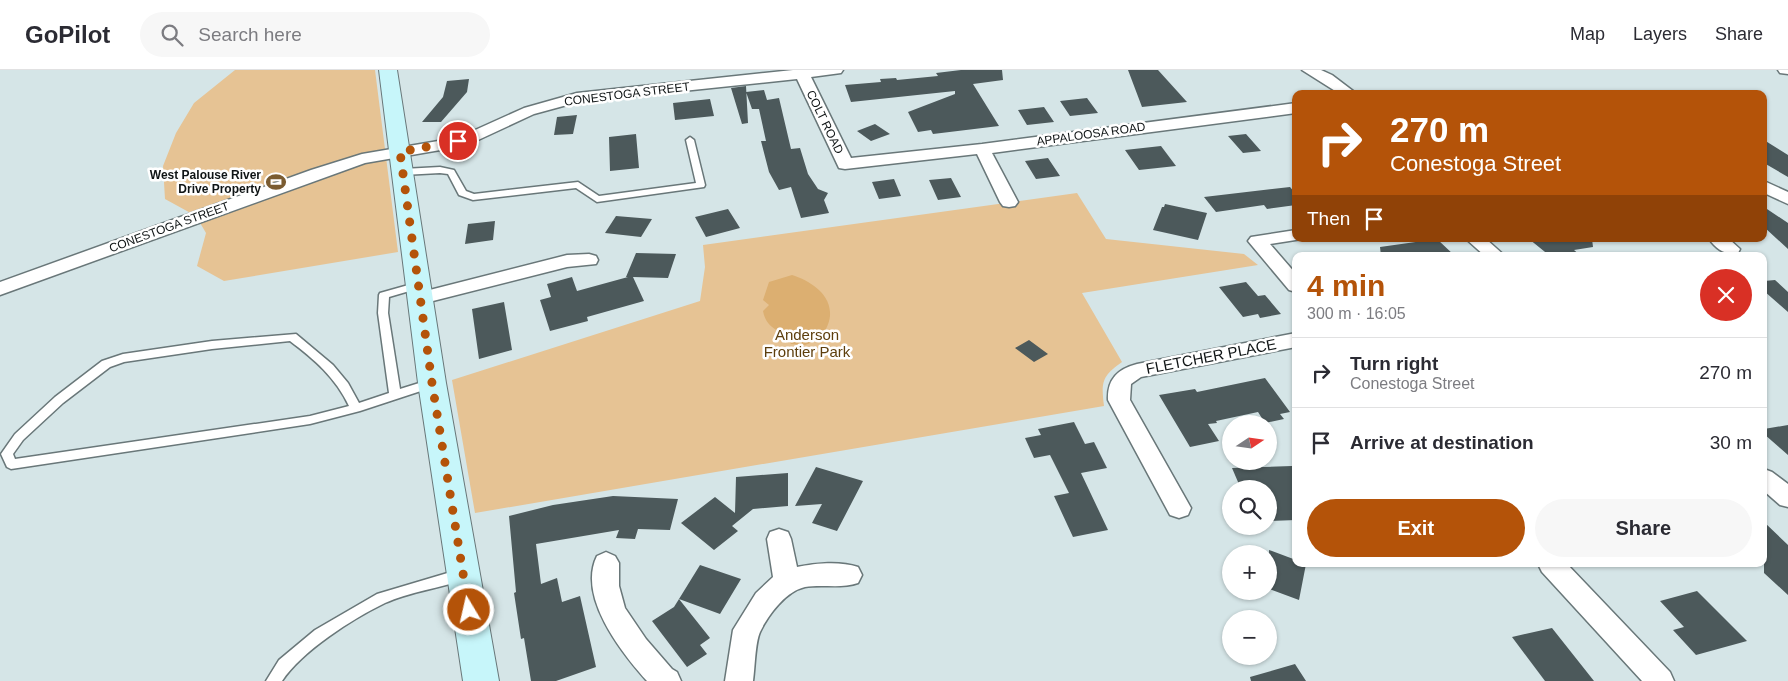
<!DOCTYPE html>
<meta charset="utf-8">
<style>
:root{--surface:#fff;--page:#f7f7f7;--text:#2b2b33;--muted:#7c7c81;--line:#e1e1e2;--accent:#b45309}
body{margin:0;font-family:Helvetica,sans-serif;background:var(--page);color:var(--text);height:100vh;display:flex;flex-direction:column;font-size:19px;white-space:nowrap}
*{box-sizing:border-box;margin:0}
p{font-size:16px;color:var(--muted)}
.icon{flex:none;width:28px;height:28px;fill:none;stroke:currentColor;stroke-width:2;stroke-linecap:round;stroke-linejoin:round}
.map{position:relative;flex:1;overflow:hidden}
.panel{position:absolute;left:1292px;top:182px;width:475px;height:315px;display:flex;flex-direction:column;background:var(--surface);border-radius:10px;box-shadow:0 1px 4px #0004}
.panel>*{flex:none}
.hud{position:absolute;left:1292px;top:20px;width:475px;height:152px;border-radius:10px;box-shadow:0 1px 4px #0004;background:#b45309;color:#fff;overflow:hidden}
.needle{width:32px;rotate:77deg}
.buttons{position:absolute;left:1222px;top:345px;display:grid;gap:10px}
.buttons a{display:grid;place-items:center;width:55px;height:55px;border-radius:50%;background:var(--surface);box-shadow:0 1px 4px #0004;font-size:25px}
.pin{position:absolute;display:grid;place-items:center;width:42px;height:42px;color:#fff;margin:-21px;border:2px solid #fff;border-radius:50%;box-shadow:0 1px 5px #0007}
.me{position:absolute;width:55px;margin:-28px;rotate:351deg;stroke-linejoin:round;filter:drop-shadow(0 0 4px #0008)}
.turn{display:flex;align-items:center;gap:18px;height:105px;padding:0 15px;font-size:22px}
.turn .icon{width:65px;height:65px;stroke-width:2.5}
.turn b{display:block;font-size:35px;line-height:42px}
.then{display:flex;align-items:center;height:48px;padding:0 15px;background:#0003;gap:10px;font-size:19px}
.round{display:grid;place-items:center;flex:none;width:52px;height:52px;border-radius:26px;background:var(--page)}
.headline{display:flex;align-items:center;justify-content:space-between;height:85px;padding:0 15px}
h1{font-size:30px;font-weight:700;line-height:38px;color:var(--accent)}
.cta{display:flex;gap:10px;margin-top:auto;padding:10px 15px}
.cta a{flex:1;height:58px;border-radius:30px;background:var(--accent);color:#fff;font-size:20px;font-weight:700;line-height:58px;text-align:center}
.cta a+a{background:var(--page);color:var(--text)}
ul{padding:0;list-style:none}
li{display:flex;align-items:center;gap:15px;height:70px;padding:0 15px;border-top:1px solid var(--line)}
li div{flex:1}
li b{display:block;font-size:19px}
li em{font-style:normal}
header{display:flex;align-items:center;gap:30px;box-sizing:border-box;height:70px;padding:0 25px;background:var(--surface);border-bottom:1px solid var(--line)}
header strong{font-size:24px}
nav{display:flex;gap:28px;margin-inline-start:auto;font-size:18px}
.search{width:350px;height:45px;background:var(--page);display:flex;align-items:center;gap:12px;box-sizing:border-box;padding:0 18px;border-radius:28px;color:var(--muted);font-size:19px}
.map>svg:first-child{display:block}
</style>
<header>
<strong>GoPilot</strong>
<div class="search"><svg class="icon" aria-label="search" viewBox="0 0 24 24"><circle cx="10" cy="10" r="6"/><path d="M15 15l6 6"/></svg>Search here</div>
<nav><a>Map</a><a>Layers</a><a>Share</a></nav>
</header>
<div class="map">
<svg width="1788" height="611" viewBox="0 0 1788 611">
<rect width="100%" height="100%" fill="#d5e5e7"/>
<path fill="#e6c394" d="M235,0H375L398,182L224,211L197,196L206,163L196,146L165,129L163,96L176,63L194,33Z
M1077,123L1106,169L1244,184L1258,195L1082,223L1122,292C1102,306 1101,312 1104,336L475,443L452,310L700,231L705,197L703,175Z"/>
<path fill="#dcaf71" d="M792,205C808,210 829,222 830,242C831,251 825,261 821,269L805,275L791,274C783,258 767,262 763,241L769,235L763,230L769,212Z"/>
<path fill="#4c595b" d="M961,0H1002L1003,10L973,14L999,56L933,64L931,60L918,62L908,42L955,24V21L851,32L845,15L881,12L880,9L896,8L897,10L938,6L936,3Z
M1128,0H1158L1187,32L1142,37Z
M469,9L467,22L441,52H422L443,27L447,11Z
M746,16L748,53L742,54L731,18Z
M764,20L767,30L779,28L791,79L800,78L808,104L818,119L828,123L824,130L829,143L801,148L791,117L779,120L769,102L761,71H766L759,39H752L746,22Z
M1087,28L1098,43L1070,46L1060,31Z
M710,29L714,46L675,50L673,33Z
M1044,37L1054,52L1027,55L1018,40Z
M577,45L573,64L554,65L557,47Z
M875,54L890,64L871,71L857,61Z
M636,64L639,98L610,101L609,67Z
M1246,64L1261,81L1243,83L1228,66Z
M1764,70L1788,85V107L1764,93Z
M1161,76L1176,96L1139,100L1125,80Z
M1048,88L1060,106L1036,109L1025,91Z
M951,108L961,127L938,130L929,110Z
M894,109L901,126L879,129L872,112Z
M1290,117L1296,124V135L1267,139L1264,135L1216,142L1204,127Z
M1165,134L1207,143L1198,170L1153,160L1162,137H1164Z
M1764,137L1788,153V179L1764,157Z
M728,139L740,158L706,167L695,147Z
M616,146L652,149L641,167L605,163Z
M495,151L493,170L465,174L468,154Z
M1437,169L1455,186H1381L1380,177Z
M1529,169H1592L1593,177L1574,180L1581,186H1550Z
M636,183L676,184L668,208L633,207L644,231L587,247L588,251L550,261L540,230L551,227L547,214L572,207L577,221L628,207H626Z
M1775,210L1788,222V242L1764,221V211Z
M1246,212L1258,226L1265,225L1281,244L1260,248L1258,244L1243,247L1219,217Z
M504,232L512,280L479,289L472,239Z
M1029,270L1048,284L1034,292L1015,278Z
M1265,308L1290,342L1280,344L1284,349L1265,353L1258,342L1216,351L1217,353L1208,354L1219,371L1190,377L1159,325L1195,319L1197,322Z
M1074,352L1085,374L1094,372L1107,398L1081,403L1108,460L1073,467L1054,426L1069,423L1050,385L1034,388L1025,368L1041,365L1038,359Z
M1788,355V385L1764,364V359Z
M1292,396L1296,406V450L1269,451V419H1241L1232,398Z
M816,397L863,411L837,461L812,453L822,434L795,436Z
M788,403V436L753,439L732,456L738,461L714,480L681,453L715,427L735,443L736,407Z
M613,426L678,429L670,460L638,459L635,469L616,468L619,460L536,474L541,514L557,508L562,532L580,526L596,597L556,611H531L524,568L521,569L514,523L516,522L509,446L553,435Z
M1764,452L1788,475V525L1764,503Z
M1269,480L1296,490V494H1306L1299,530L1269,519Z
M700,495L741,509L720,544L679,529Z
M1697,521L1747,571L1696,585L1673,560L1684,557L1660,531Z
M679,529L710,568L700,575L707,584L687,597L652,551L674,537Z
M1552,558L1594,611H1545L1512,567Z
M1295,594L1306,611H1251L1250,607Z"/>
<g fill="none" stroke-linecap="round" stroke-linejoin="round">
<defs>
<path id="lane" d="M690,67L694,70L705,115L704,117L597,132L576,118L473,130L459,125L448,104L440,103L403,105L399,102L403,99L440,97L454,100L466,121L474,124L578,112L599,126L696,113L686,70Z
M419,212L423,213L424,215L423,217L389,227L388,243L400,319L432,309L436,310L438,313L436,316L360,341L310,354L11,399L7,397L1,384L15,364L55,327L102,291L123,284L212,271L296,264L333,295L348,313L359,333L389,323L378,243L379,225L380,223ZM290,271C314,289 336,308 349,336L310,346L15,389L13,384L23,370L63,333L110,297L124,292L212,279Z
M461,499L466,501L468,505L466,509C441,518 408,522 385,533C352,549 302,581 282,611H266L279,590L315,560L377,524Z"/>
<path id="street" d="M793,0H843L841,3L811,7L851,88L982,74L1296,33V43L992,83L1018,132L1015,136L1009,137L1003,136L1000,132L977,84L845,99L839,98L797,9L578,32L534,44L476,71L452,78L365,93L0,225V212L311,100L362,84L444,70L464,65L524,38L577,23Z
M1302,0H1321L1332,5L1357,24H1340Z
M1778,0H1788V4L1780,3Z
M1764,111L1788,122V134L1764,123Z
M1296,160V169H1302L1270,174L1296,204V222L1289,220L1248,171L1251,167Z
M1466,169H1486L1505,186H1485Z
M1709,169H1729L1740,179L1738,183C1726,186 1716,179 1709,169Z
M589,184L596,186L598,190L596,194L567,197L421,234L414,232L411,228L414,224L567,185Z
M1296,263V277L1141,307L1131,314L1130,330L1191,438L1188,445L1179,448L1170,445L1108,330C1107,309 1118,299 1137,294Z
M1764,399L1772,402L1788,414V437L1780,435L1764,421Z
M779,459L788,462L791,469L797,497C815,493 841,491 858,497L862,505L858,513C841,519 823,514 805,517C786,521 768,545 760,562C755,573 755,598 753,611H725L733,560L756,523L773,507L767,469L770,462Z
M606,482L615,486L619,493V516L625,538L646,569L672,599L677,602L681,611H647C621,582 577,526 597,486Z
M1538,494H1567L1670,602L1674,611H1642L1542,502Z"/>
<path id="secondary" d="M379,0H397L446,313L499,611H463L418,313Z"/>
</defs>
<use href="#lane" stroke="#697779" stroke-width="3"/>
<use href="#street" stroke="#697779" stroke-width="3"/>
<use href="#secondary" stroke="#697779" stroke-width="2"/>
<use href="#lane" fill="#fff" fill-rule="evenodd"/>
<use href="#street" fill="#fff" fill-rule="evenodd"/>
<use href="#secondary" fill="#c7f6fa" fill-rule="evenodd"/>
</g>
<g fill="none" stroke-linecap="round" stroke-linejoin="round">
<path stroke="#b45309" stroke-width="9" stroke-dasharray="0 16.2" d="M458,71L400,82L432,313L469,540"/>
</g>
<defs>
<symbol id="stadium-bare" viewBox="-9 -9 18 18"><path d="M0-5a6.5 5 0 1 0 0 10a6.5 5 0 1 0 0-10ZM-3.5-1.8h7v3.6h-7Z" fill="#7b5c31" stroke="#fff" stroke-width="2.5" paint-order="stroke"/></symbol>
</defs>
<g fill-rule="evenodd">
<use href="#stadium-bare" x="262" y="98" width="28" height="28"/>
</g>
<g text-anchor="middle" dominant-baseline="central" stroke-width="5" stroke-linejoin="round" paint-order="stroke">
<g font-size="12" fill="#0f1415" stroke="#fff">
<text transform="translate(627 24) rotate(-7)">CONESTOGA STREET</text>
<text transform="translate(825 52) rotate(64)">COLT ROAD</text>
<text transform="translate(1091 64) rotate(-8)">APPALOOSA ROAD</text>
<text transform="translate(169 157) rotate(-20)">CONESTOGA STREET</text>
</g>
<g font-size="12" font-weight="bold" fill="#0f1415" stroke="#fff" text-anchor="end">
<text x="261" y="105">West Palouse River<tspan x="261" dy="14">Drive Property</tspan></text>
</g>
<g font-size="15" fill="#5d3e0c" stroke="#fff">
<text x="807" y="264">Anderson<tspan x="807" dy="17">Frontier Park</tspan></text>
</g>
<g font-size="15" fill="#0f1415" stroke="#fff">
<text transform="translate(1211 286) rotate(-11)">FLETCHER PLACE</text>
</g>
</g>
</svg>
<div class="buttons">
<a><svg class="needle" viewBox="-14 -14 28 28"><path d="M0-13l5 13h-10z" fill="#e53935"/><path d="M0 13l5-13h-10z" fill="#7c7c81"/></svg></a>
<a><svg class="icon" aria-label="search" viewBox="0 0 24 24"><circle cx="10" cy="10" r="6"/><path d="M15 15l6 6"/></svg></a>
<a>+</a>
<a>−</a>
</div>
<div class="pin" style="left:458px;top:71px;background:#d93025"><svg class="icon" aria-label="arrive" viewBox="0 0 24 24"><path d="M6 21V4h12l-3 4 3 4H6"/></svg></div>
<svg class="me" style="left:469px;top:540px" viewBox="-20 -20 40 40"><circle r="17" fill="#b45309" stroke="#fff" stroke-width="3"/><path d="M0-11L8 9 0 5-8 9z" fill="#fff"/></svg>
<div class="hud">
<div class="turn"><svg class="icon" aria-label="right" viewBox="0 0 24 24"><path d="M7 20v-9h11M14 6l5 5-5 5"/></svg><div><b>270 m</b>Conestoga Street</div></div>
<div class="then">Then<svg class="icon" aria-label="arrive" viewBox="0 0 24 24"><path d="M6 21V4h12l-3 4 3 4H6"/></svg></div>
</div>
<section class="panel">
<div class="headline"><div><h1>4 min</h1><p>300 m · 16:05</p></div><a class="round" style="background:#d93025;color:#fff"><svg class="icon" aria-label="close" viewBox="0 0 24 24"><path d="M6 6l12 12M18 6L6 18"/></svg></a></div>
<ul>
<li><svg class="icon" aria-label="right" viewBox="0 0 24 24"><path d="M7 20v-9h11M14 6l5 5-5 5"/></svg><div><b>Turn right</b><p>Conestoga Street</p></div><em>270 m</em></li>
<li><svg class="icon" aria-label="arrive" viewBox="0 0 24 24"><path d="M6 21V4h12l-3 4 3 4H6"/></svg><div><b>Arrive at destination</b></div><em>30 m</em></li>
</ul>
<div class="cta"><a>Exit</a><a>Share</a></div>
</section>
</div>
